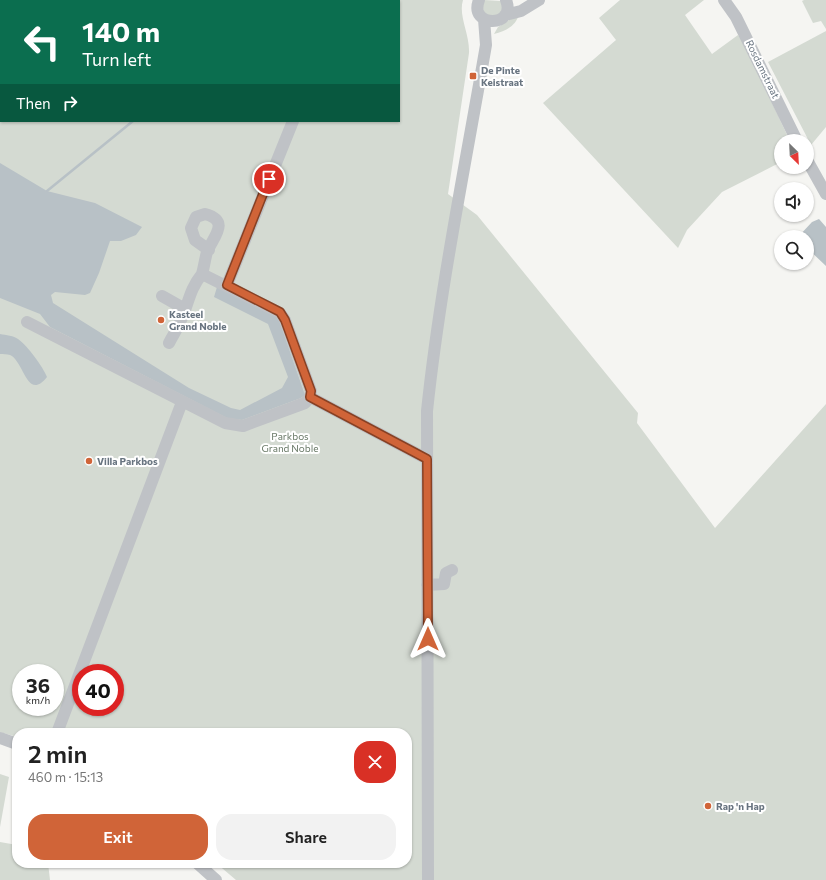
<!DOCTYPE html>
<meta charset="utf-8">
<style>
:root{--surface:#fff;--page:#f2f2f2;--text:#222;--muted:#767676;--accent:#d06438}
body{margin:0;font-family:Commissioner,sans-serif;background:var(--page);color:var(--text);height:100vh;display:flex;flex-direction:column;font-size:15px;white-space:nowrap}
*{box-sizing:border-box;margin:0}
p{font-size:13px;color:var(--muted)}
.icon{flex:none;width:22px;height:22px;fill:none;stroke:currentColor;stroke-width:2;stroke-linecap:round;stroke-linejoin:round}
.map{position:relative;flex:1;overflow:hidden}
.sheet{position:absolute;left:12px;top:728px;width:400px;height:140px;display:flex;flex-direction:column;background:var(--surface);border-radius:16px;box-shadow:0 1px 3px #0004}
.sheet>*{flex:none}
.banner{position:absolute;left:0px;top:0px;width:400px;height:122px;box-shadow:0 1px 3px #0004;background:#0b6e4f;color:#fff;overflow:hidden}
.needle{width:26px;rotate:156deg}
.controls{position:absolute;left:774px;top:134px;display:grid;gap:8px}
.controls a{display:grid;place-items:center;width:40px;height:40px;border-radius:50%;background:var(--surface);box-shadow:0 1px 3px #0004;font-size:20px}
.speed{position:absolute;left:12px;top:664px;display:flex;gap:8px;font-size:20px;font-weight:700;text-align:center}
.speed>*{display:grid;place-content:center;width:52px;height:52px;border-radius:50%;background:var(--surface);box-shadow:0 1px 3px #0004;line-height:1}
.speed small{font-size:10px;font-weight:400}
.speed .limit{border:6px solid #d22;background:#fff;color:#111}
.pin{position:absolute;display:grid;place-items:center;width:34px;height:34px;color:#fff;margin:-17px;border:2px solid #fff;border-radius:50%;box-shadow:0 1px 4px #0007}
.me{position:absolute;width:44px;margin:-22px;rotate:0deg;stroke-linejoin:round;filter:drop-shadow(0 0 3px #0008)}
.turn{display:flex;align-items:center;gap:14px;height:84px;padding:0 16px;font-size:18px}
.turn .icon{width:52px;height:52px;stroke-width:2.5}
.turn b{display:block;font-size:28px;line-height:34px}
.then{display:flex;align-items:center;height:38px;padding:0 16px;background:#0003;gap:8px;font-size:15px}
.round{display:grid;place-items:center;flex:none;width:42px;height:42px;border-radius:16px;background:var(--page)}
.overview{display:flex;align-items:center;justify-content:space-between;height:68px;padding:0 16px}
h1{font-size:24px;font-weight:600;line-height:30px}
.primary-button{display:flex;gap:8px;margin-top:auto;padding:8px 16px}
.primary-button a{flex:1;height:46px;border-radius:16px;background:var(--accent);color:#fff;font-size:16px;font-weight:600;line-height:46px;text-align:center}
.primary-button a+a{background:var(--page);color:var(--text)}
.map>svg:first-child{display:block}
</style>
<div class="map">
<svg width="826" height="880" viewBox="0 0 826 880">
<rect width="100%" height="100%" fill="#f5f5f2"/>
<path fill="#d4dad2" fill-rule="evenodd" d="M0,0H463C458,16 470,34 469,53L448,194L477,215L638,413L637,423L715,528L826,404V880H236L216,863H407V733H17V737L0,732ZM1,1H399V121H1ZM21,673H55V707H21ZM81,673H115V707H81Z
M484,0L501,1L503,7L500,15L485,16L482,4Z
M620,0H704L685,15L712,54L738,35L742,40L790,141H781V162L722,192L687,230L678,248L543,103L616,40L599,18Z
M804,0H826V29L821,21L813,23L802,1Z
M519,14C516,26 506,31 494,34L498,27Z
M826,31V127L811,145L768,62Z
M0,774L9,777L0,827Z
M0,842L17,845V863H48L50,880H0Z"/>
<path fill="#b8c1c6" d="M0,163L47,191L95,203L142,227L136,235L121,241H110L99,273L90,293L85,295L55,292L51,295L53,303L189,388L231,408L240,410L282,388L288,377L268,324L214,297L217,287L276,316L280,323L305,395L301,398L242,420L227,418L50,327L40,314L0,298Z
M819,219L826,227V266L807,248V237H798L812,222Z
M0,334C6,335 14,336 18,339C28,346 43,367 47,377C27,402 24,361 10,355C7,354 3,354 0,354Z"/>
<g fill="none" stroke-linecap="round" stroke-linejoin="round">
<path stroke="#b8c1c6" stroke-width="2.5" d="M89,1L91,0
M0,68H1
M47,191L133,121"/>
<path stroke="#bfc2c6" stroke-width="12" d="M479,0C468,28 517,28 506,0
M724,0L736,17L797,141
M340,1V0
M505,15L521,11L539,0
M807,160L826,194
M202,274C204,267 205,259 207,252C213,237 231,221 205,214L196,217L191,228L195,240L209,250
M227,285L293,121
M162,296L185,309
M27,322L225,423L243,426L305,403L310,397
M169,343C173,335 178,328 181,320C189,303 189,290 202,274L280,313L285,320L311,391L310,397L427,459
M427,585L444,584L446,573L452,570
M57,733L182,402
M0,738L17,744
M197,863L216,880
M428,880L427,411C440,288 465,167 486,45L484,19"/>
</g>
<g fill="none" stroke-linecap="round" stroke-linejoin="round">
<defs>
<path id="route" d="M269,179L227,285L280,312L285,320L311,391L310,397L427,459L428,639"/>
</defs>
<use href="#route" stroke="#874124" stroke-width="10"/>
<use href="#route" stroke="#d06438" stroke-width="7"/>
</g>
<g fill="#d06438" stroke="#fff" stroke-width="1.5">
<rect x="469" y="72" width="8" height="8" rx="2"/>
<circle cx="161" cy="320" r="4"/>
<circle cx="89" cy="461" r="4"/>
<circle cx="708" cy="806" r="4"/>
</g>
<g text-anchor="middle" dominant-baseline="central" stroke-width="4" stroke-linejoin="round" paint-order="stroke">
<g font-size="10" fill="#687480" stroke="#fff">
<text transform="translate(763 69) rotate(64)">Rosdamstraat</text>
</g>
<g font-size="10" font-weight="bold" fill="#687480" stroke="#fff" text-anchor="start">
<text x="481" y="70">De Pinte<tspan x="481" dy="12">Keistraat</tspan></text>
<text x="169" y="314">Kasteel<tspan x="169" dy="12">Grand Noble</tspan></text>
<text x="97" y="461">Villa Parkbos</text>
<text x="716" y="806">Rap 'n Hap</text>
</g>
<g font-size="10" fill="#687866" stroke="#fff">
<text x="290" y="436">Parkbos<tspan x="290" dy="12">Grand Noble</tspan></text>
</g>
</g>
</svg>
<div class="controls">
<a><svg class="needle" viewBox="-14 -14 28 28"><path d="M0-13l5 13h-10z" fill="#e53935"/><path d="M0 13l5-13h-10z" fill="#767676"/></svg></a>
<a><svg class="icon" aria-label="sound" viewBox="0 0 24 24"><path d="M4 9h4l5-4v14l-5-4H4zM17 9q2 3 0 6"/></svg></a>
<a><svg class="icon" aria-label="search" viewBox="0 0 24 24"><circle cx="10" cy="10" r="6"/><path d="M15 15l6 6"/></svg></a>
</div>
<div class="speed"><div>36<small>km/h</small></div><div class="limit">40</div></div>
<div class="pin" style="left:269px;top:179px;background:#d93025"><svg class="icon" aria-label="arrive" viewBox="0 0 24 24"><path d="M6 21V4h12l-3 4 3 4H6"/></svg></div>
<svg class="me" style="left:428px;top:639px" viewBox="-20 -20 40 40"><path d="M0-17L14 15 0 8-14 15z" fill="#d06438" stroke="#fff" stroke-width="4"/></svg>
<div class="banner">
<div class="turn"><svg class="icon" aria-label="left" viewBox="0 0 24 24"><path d="M17 20v-9H6M10 6l-5 5 5 5"/></svg><div><b>140 m</b>Turn left</div></div>
<div class="then">Then<svg class="icon" aria-label="right" viewBox="0 0 24 24"><path d="M7 20v-9h11M14 6l5 5-5 5"/></svg></div>
</div>
<section class="sheet">
<div class="overview"><div><h1>2 min</h1><p>460 m · 15:13</p></div><a class="round" style="background:#d93025;color:#fff"><svg class="icon" aria-label="close" viewBox="0 0 24 24"><path d="M6 6l12 12M18 6L6 18"/></svg></a></div>
<div class="primary-button"><a>Exit</a><a>Share</a></div>
</section>
</div>
